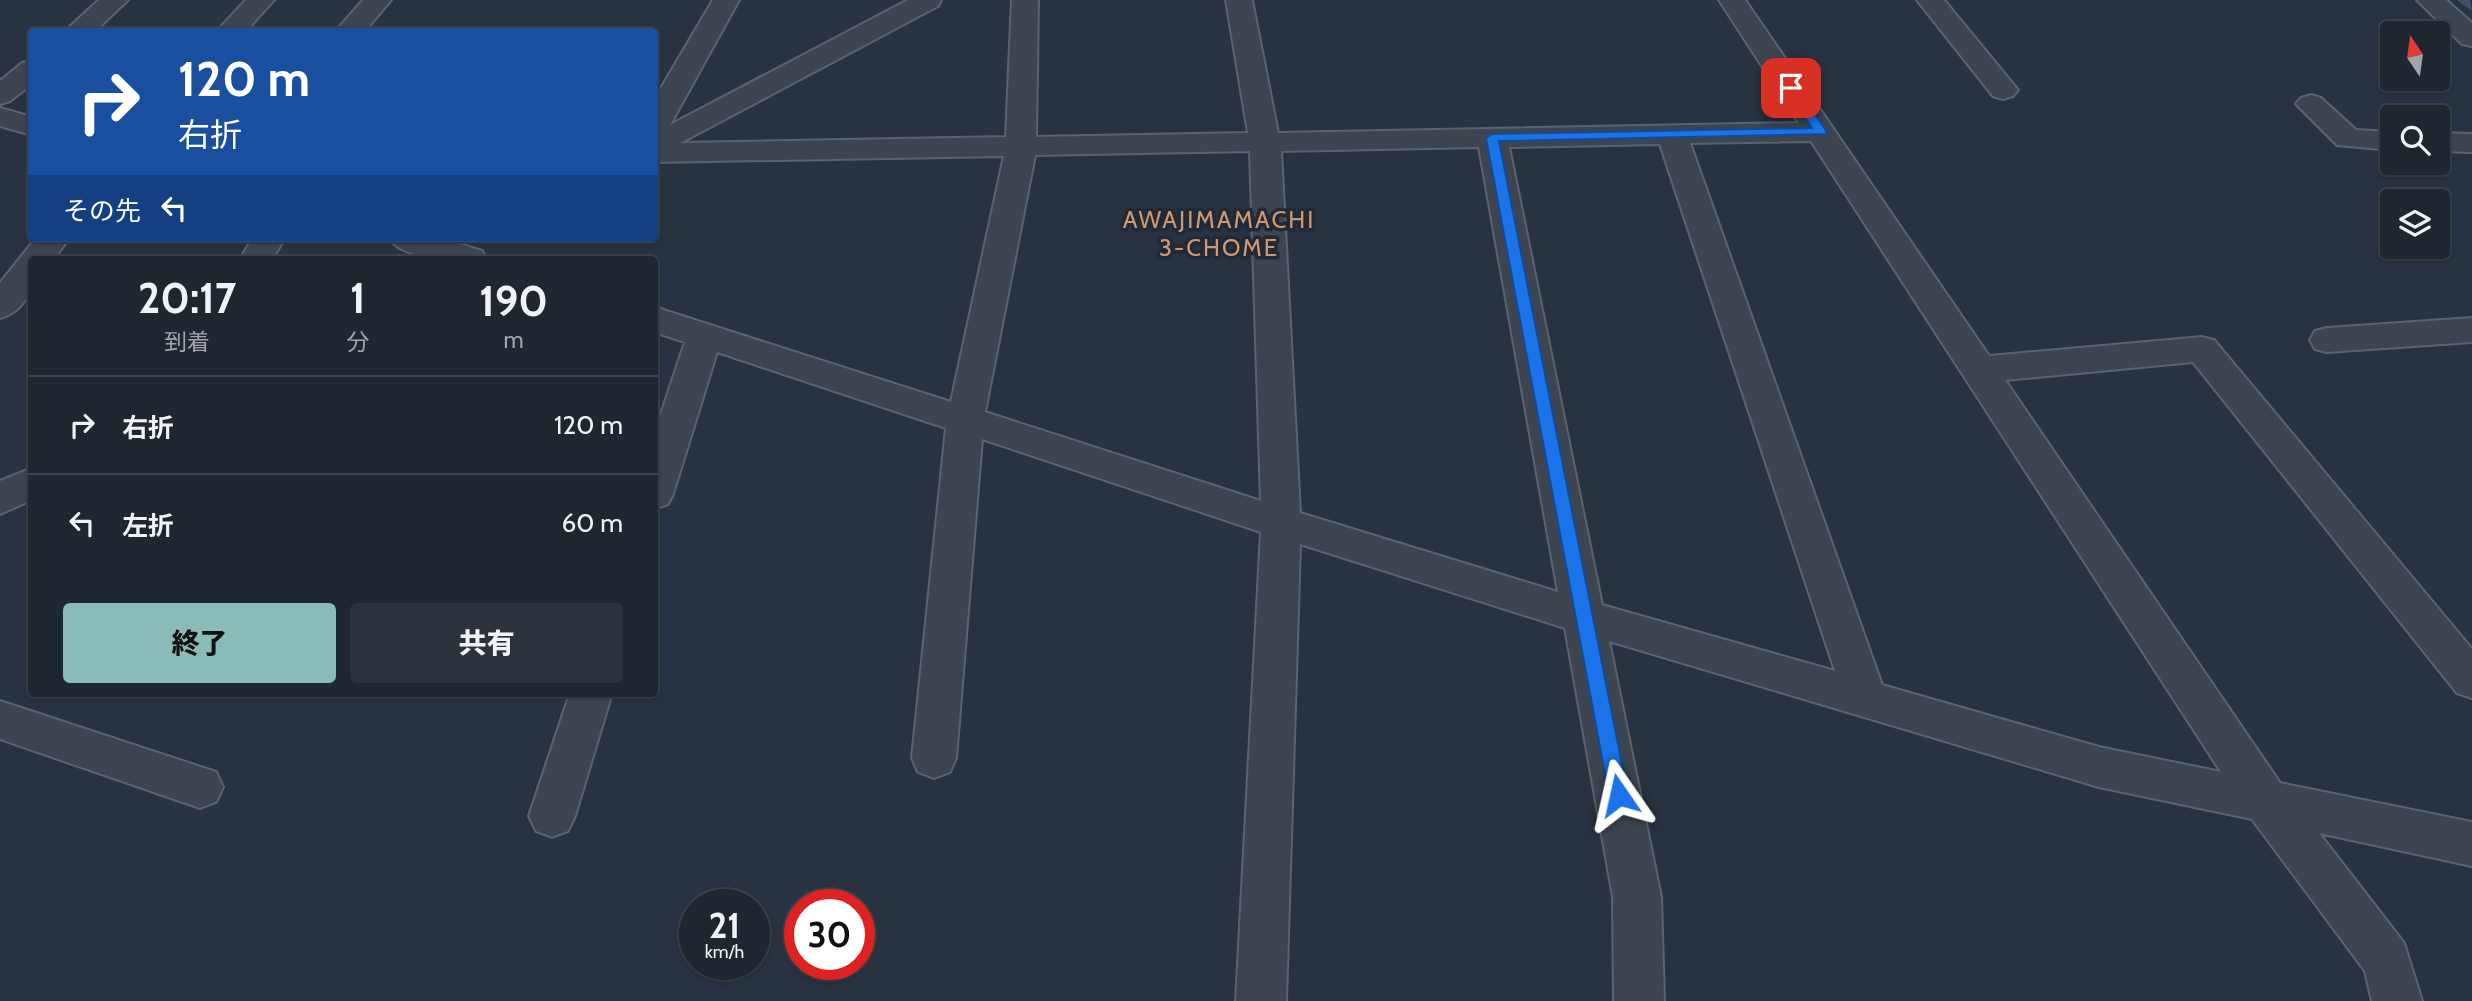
<!DOCTYPE html>
<html lang="ja">
<meta charset="utf-8">
<style>
:root{--surface:#1e2630;--page:#2b323c;--text:#f1f3f6;--muted:#a1a5ab;--line:#3c434c;--accent:#8bbbb9}
body{margin:0;font-family:Cabin,"Noto Sans JP",sans-serif;background:var(--page);color:var(--text);height:100vh;display:flex;flex-direction:column;font-size:26px;white-space:nowrap}
*{box-sizing:border-box;margin:0}
p{font-size:23px;color:var(--muted)}
.icon{flex:none;width:38px;height:38px;fill:none;stroke:currentColor;stroke-width:2;stroke-linecap:round;stroke-linejoin:round}
.map{position:relative;flex:1;overflow:hidden}
.details{position:absolute;left:28px;top:256px;width:630px;height:441px;display:flex;flex-direction:column;background:var(--surface);border-radius:7px;box-shadow:0 2px 5px #0004,0 0 0 2px var(--line)}
.details>*{flex:none}
.top-card{position:absolute;left:28px;top:28px;width:630px;height:214px;border-radius:7px;box-shadow:0 2px 5px #0004,0 0 0 2px var(--line);background:#1a4fa0;color:#fff;overflow:hidden}
.needle{width:46px;rotate:347deg}
.controls{position:absolute;left:2380px;top:21px;display:grid;gap:14px}
.controls a{display:grid;place-items:center;width:70px;height:70px;border-radius:7px;background:var(--surface);box-shadow:0 2px 5px #0004,0 0 0 2px var(--line);font-size:35px}
.speed{position:absolute;left:679px;top:889px;display:flex;gap:14px;font-size:35px;font-weight:700;text-align:center}
.speed>*{display:grid;place-content:center;width:91px;height:91px;border-radius:50%;background:var(--surface);box-shadow:0 2px 5px #0004,0 0 0 2px var(--line);line-height:1}
.speed small{font-size:18px;font-weight:400}
.speed .limit{border:10px solid #d22;background:#fff;color:#111}
.pin{position:absolute;display:grid;place-items:center;width:60px;height:60px;color:#fff;margin:-30px;border-radius:14px;box-shadow:0 4px 10px #0006}
.me{position:absolute;width:77px;margin:-38px;rotate:349deg;stroke-linejoin:round;filter:drop-shadow(0 0 5px #0008)}
.turn{display:flex;align-items:center;gap:24px;height:147px;padding:0 35px;font-size:32px}
.turn .icon{width:91px;height:91px;stroke-width:2.5}
.turn b{display:block;font-size:49px;line-height:60px}
.then{display:flex;align-items:center;height:66px;padding:0 35px;background:#0003;gap:14px;font-size:26px}
.eta{display:flex;justify-content:space-evenly;align-items:center;height:119px;text-align:center}
.eta b{font-size:42px;font-weight:800;line-height:49px}
.button{display:flex;gap:14px;margin-top:auto;padding:14px 35px}
.button a{flex:1;height:80px;border-radius:7px;background:var(--accent);color:#111;font-size:28px;font-weight:800;line-height:80px;text-align:center}
.button a+a{background:var(--page);color:var(--text)}
ul{padding:0;list-style:none}
li{display:flex;align-items:center;gap:21px;height:98px;padding:0 35px;border-top:2px solid var(--line)}
li div{flex:1}
li b{display:block;font-size:26px}
li em{font-style:normal}
.map>svg:first-child{display:block}
</style>
<div class="map">
<svg width="2472" height="1001" viewBox="0 0 2472 1001">
<rect width="100%" height="100%" fill="#283240"/>
<g fill="none" stroke-linecap="round" stroke-linejoin="round">
<path fill="#3f5067" fill-rule="evenodd" d="M2457,0H2470L2472,11Z"/>
<defs>
<path id="minor" d="M99,0H128L94,32H64Z
M246,0H274L245,32H216Z
M363,0H391L364,32H335Z
M713,0H739L670,125L908,0H941L938,6L680,143L1006,137L1012,0H1038L1036,137L1248,133L1226,0H1252L1278,133L1799,123L1719,0H1745L1989,356L2202,337L2214,340L2472,649V698L2457,693L2193,362L2005,380L2280,783L2472,822V866L2319,833L2404,943L2422,1001H2372L2365,971L2252,819L2099,787L1609,641L1661,897L1664,1001H1614L1613,897L1565,628L1300,544L1286,1001H1236L1261,532L982,439L956,758L950,772L934,778L918,772L912,758L946,428L717,352L673,494L668,504L654,509V435L685,342L654,332V307L951,402L1004,156L654,162V100ZM1811,141L2221,772L2099,747L1882,685L1690,143ZM1660,144L1835,671L1602,605L1509,147ZM1479,147L1558,592L1300,513L1281,151ZM1250,151L1261,501L985,412L1035,155Z
M1917,0H1944L2013,84L2018,90L2013,96L2003,99L1993,96Z
M2417,0H2446L2472,23V46L2462,44Z
M32,61V84L10,101L0,104V81L22,63Z
M2311,95L2321,98L2356,130L2392,132V150L2337,145L2296,104L2301,98Z
M0,108L32,117V135L0,126Z
M2438,133L2472,134V152L2438,151Z
M36,238H69L54,259H32C32,286 30,309 0,318V283Z
M253,238H285L272,259H240Z
M389,238H440L482,251L486,259C460,259 404,262 389,238Z
M2472,318V342L2327,352L2315,349L2310,340L2315,331L2327,328Z
M32,468V500L0,514V481Z
M570,693H612L575,816L568,831L552,837L536,831L529,816Z
M0,701L216,772L223,787L216,802L200,808L0,739Z"/>
</defs>
<use href="#minor" stroke="#5a626d" stroke-width="4"/>
<use href="#minor" fill="#3c4450" fill-rule="evenodd"/>
</g>
<path fill="#1a73e8" stroke="#114b97" stroke-width="2" d="M1791,84L1795,85L1827,132L1825,134L1499,141L1628,795L1625,801L1619,804L1612,801L1609,795L1486,138L1492,134L1812,128L1785,88Z"/>
<g text-anchor="middle" dominant-baseline="central" stroke-width="7" stroke-linejoin="round" paint-order="stroke">
<g font-size="24" letter-spacing="2" fill="#cf976f" stroke="#202935">
<text x="1219" y="219">AWAJIMAMACHI<tspan x="1219" dy="28">3-CHOME</tspan></text>
</g>
</g>
</svg>
<div class="controls">
<a><svg class="needle" viewBox="-14 -14 28 28"><path d="M0-13l5 13h-10z" fill="#e53935"/><path d="M0 13l5-13h-10z" fill="#a1a5ab"/></svg></a>
<a><svg class="icon" aria-label="search" viewBox="0 0 24 24"><circle cx="10" cy="10" r="6"/><path d="M15 15l6 6"/></svg></a>
<a><svg class="icon" aria-label="layers" viewBox="0 0 24 24"><path d="M12 4l9 5-9 5-9-5zM3 14l9 5 9-5"/></svg></a>
</div>
<div class="speed"><div>21<small>km/h</small></div><div class="limit">30</div></div>
<div class="pin" style="left:1791px;top:88px;background:#d93025"><svg class="icon" aria-label="arrive" viewBox="0 0 24 24"><path d="M6 21V4h12l-3 4 3 4H6"/></svg></div>
<svg class="me" style="left:1619px;top:795px" viewBox="-20 -20 40 40"><path d="M0-17L14 15 0 8-14 15z" fill="#1a73e8" stroke="#fff" stroke-width="4"/></svg>
<div class="top-card">
<div class="turn"><svg class="icon" aria-label="right" viewBox="0 0 24 24"><path d="M7 20v-9h11M14 6l5 5-5 5"/></svg><div><b>120 m</b>右折</div></div>
<div class="then">その先<svg class="icon" aria-label="left" viewBox="0 0 24 24"><path d="M17 20v-9H6M10 6l-5 5 5 5"/></svg></div>
</div>
<section class="details">
<div class="eta">
<div><b>20:17</b><p>到着</p></div>
<div><b>1</b><p>分</p></div>
<div><b>190</b><p>m</p></div>
</div>
<ul>
<li><svg class="icon" aria-label="right" viewBox="0 0 24 24"><path d="M7 20v-9h11M14 6l5 5-5 5"/></svg><div><b>右折</b></div><em>120 m</em></li>
<li><svg class="icon" aria-label="left" viewBox="0 0 24 24"><path d="M17 20v-9H6M10 6l-5 5 5 5"/></svg><div><b>左折</b></div><em>60 m</em></li>
</ul>
<div class="button"><a>終了</a><a>共有</a></div>
</section>
</div>
